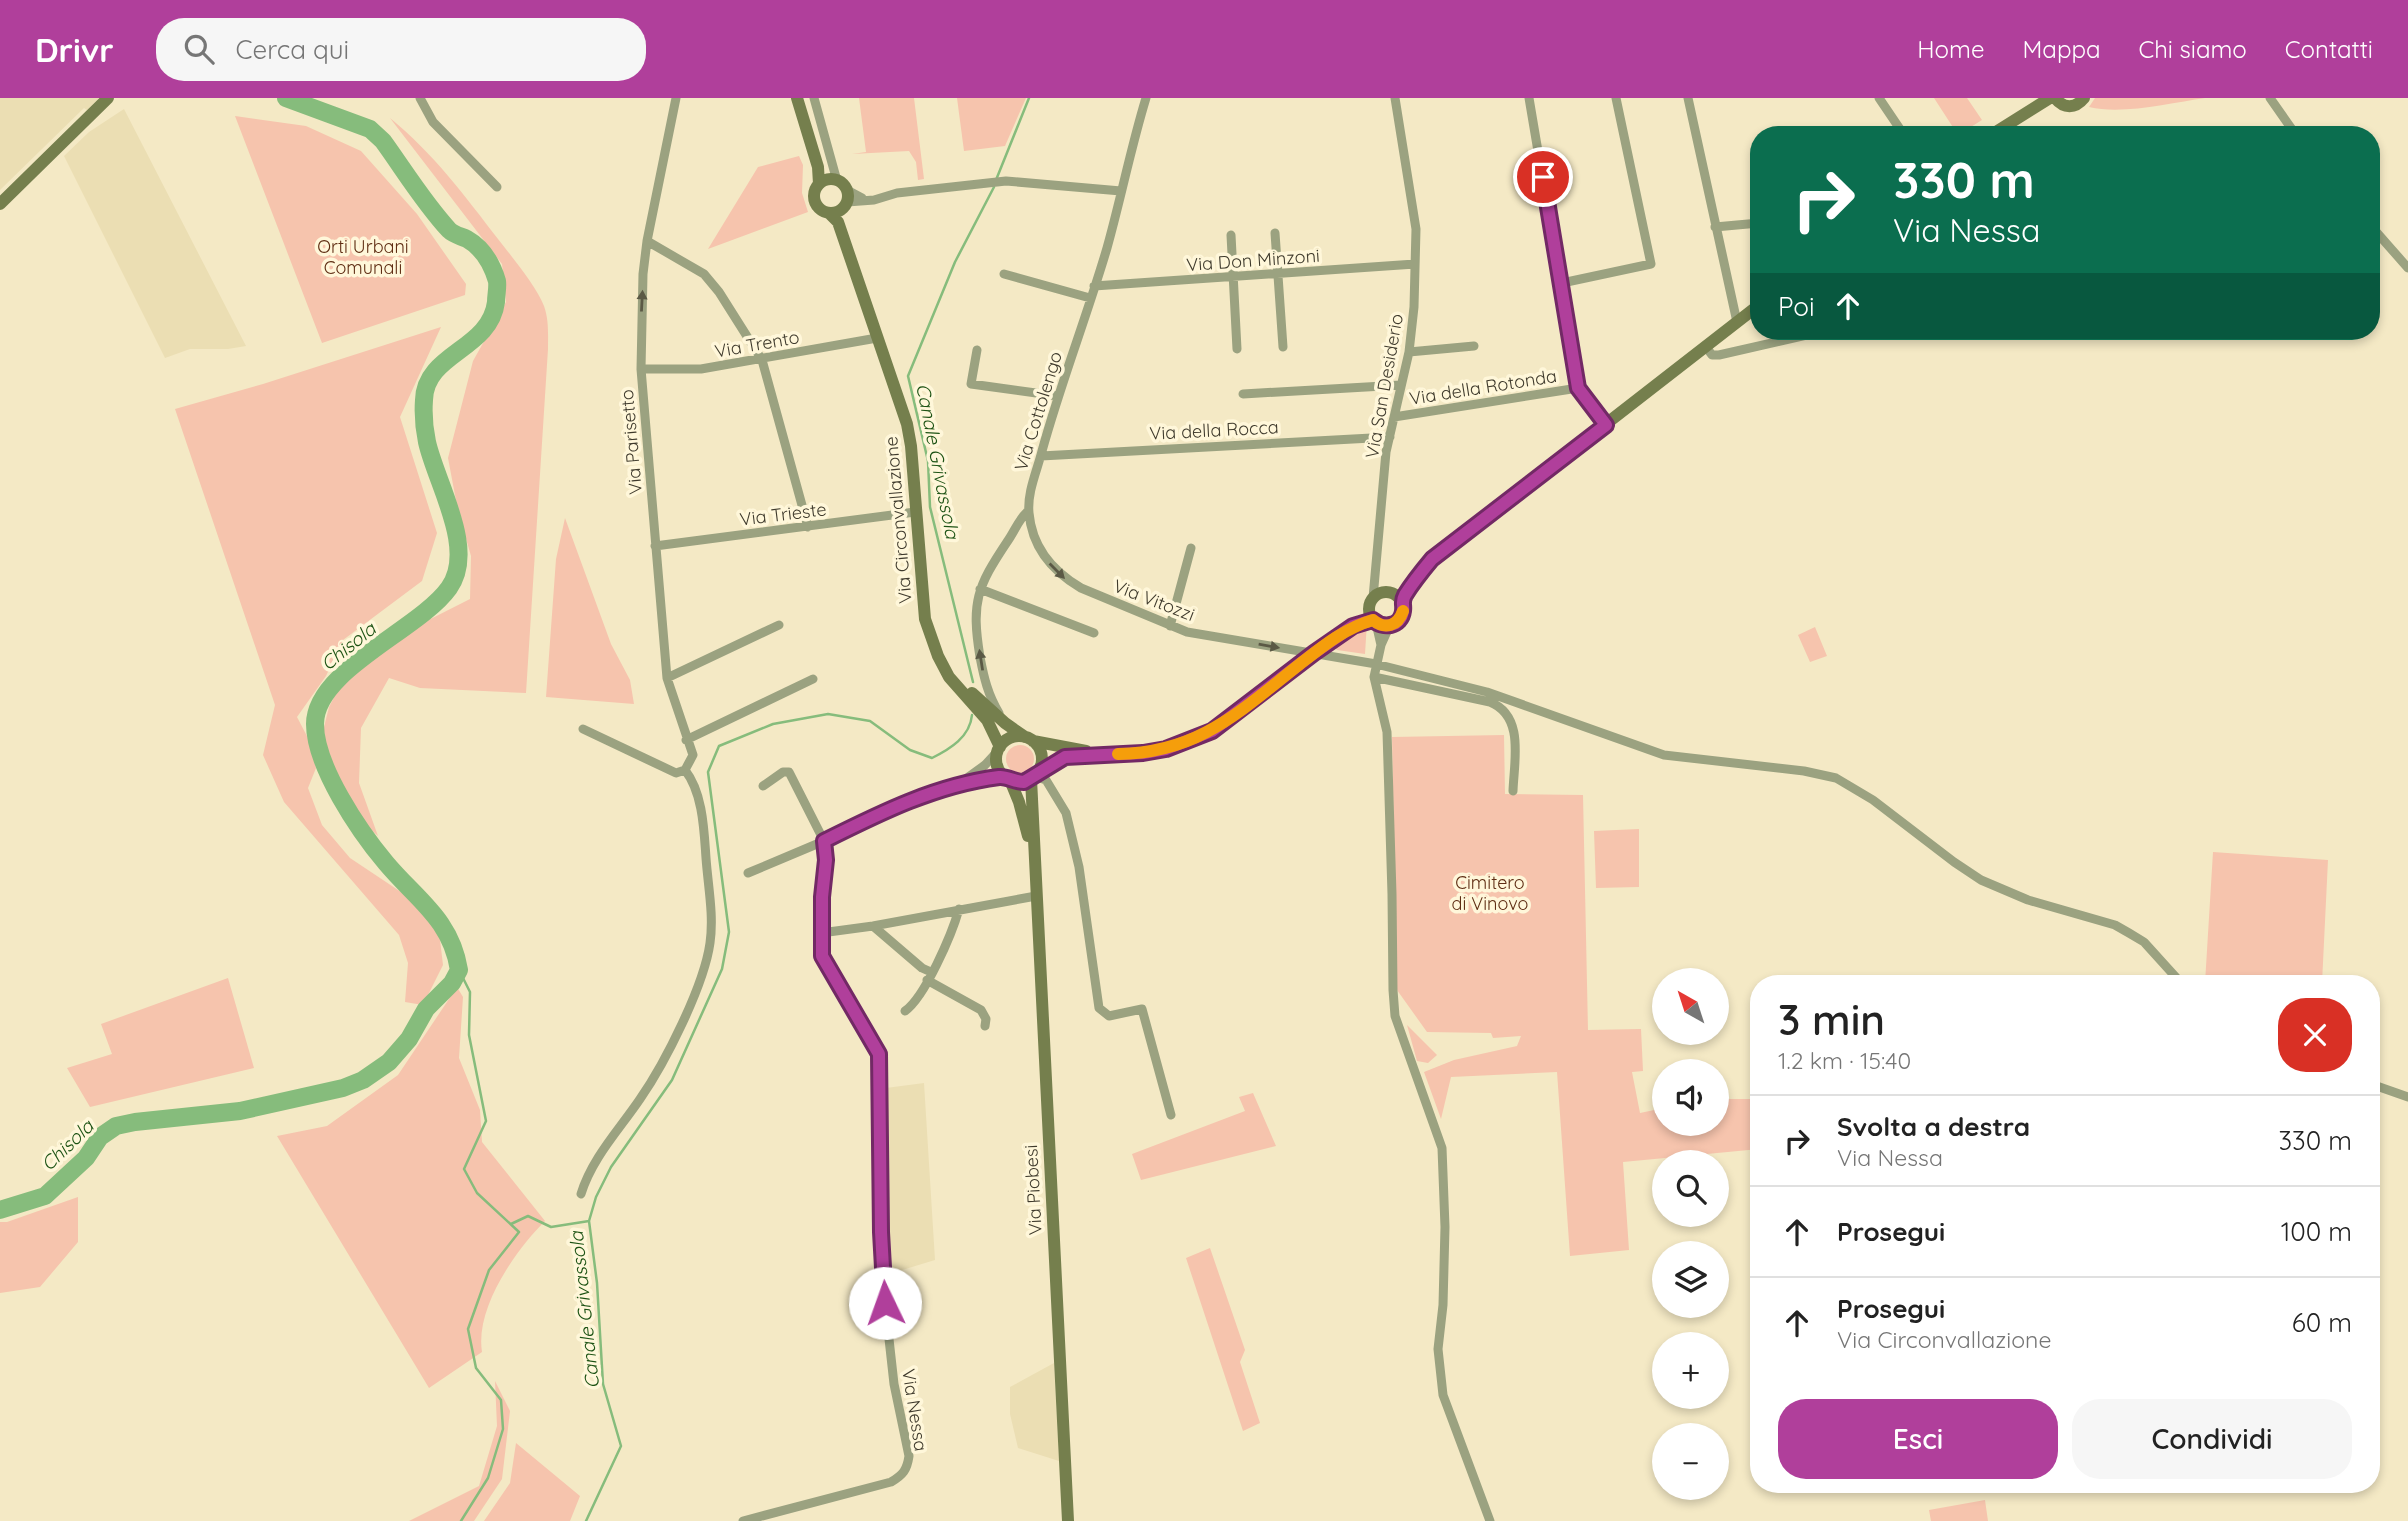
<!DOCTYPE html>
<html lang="it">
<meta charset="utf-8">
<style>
:root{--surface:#fff;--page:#f6f6f6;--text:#222;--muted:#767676;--line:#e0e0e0;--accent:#b03f9b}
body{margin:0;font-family:Quicksand,sans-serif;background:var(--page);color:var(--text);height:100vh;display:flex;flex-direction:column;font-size:26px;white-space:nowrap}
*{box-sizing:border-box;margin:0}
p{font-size:23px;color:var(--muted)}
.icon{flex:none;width:38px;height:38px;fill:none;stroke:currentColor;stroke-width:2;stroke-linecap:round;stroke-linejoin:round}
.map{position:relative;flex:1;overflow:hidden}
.side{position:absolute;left:1750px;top:877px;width:630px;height:518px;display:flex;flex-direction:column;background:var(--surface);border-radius:28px;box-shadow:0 4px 10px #0003}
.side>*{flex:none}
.top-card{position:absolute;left:1750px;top:28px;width:630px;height:214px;border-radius:28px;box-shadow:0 4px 10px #0003;background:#0b6e4f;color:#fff;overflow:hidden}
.needle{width:46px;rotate:321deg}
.controls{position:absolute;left:1652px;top:870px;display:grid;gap:14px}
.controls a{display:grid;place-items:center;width:77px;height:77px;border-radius:50%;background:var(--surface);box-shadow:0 4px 10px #0003;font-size:35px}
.pin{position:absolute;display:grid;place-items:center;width:60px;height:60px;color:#fff;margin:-30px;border:4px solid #fff;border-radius:50%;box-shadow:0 2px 7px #0007}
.me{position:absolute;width:77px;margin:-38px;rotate:357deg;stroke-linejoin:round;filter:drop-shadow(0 0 5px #0008)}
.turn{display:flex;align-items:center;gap:24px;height:147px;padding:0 28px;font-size:32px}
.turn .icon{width:91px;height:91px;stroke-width:2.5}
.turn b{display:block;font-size:49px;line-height:60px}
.then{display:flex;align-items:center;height:66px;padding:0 28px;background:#0003;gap:14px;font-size:26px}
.round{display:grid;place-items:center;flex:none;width:74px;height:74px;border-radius:28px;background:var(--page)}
.head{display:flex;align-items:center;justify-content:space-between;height:119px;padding:0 28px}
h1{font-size:42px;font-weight:600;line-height:52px}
.button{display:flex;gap:14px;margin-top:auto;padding:14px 28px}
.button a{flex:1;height:80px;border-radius:28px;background:var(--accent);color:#fff;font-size:28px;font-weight:600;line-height:80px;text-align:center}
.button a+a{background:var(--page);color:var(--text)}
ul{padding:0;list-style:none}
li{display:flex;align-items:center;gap:21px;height:91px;padding:0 28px;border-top:2px solid var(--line)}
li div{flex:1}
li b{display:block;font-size:26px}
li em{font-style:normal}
header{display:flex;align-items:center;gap:42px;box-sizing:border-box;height:98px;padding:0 35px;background:var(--accent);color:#fff}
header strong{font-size:33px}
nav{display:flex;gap:38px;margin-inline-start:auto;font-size:24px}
.search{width:490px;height:63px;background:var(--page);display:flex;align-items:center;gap:18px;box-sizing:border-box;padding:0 24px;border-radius:28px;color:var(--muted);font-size:26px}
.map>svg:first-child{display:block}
</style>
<header>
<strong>Drivr</strong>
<div class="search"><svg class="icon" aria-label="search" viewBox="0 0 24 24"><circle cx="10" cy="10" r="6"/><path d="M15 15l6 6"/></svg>Cerca qui</div>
<nav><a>Home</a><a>Mappa</a><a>Chi siamo</a><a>Contatti</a></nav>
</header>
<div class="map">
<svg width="2408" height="1423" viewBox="0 0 2408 1423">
<rect width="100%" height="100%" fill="#f4e9c5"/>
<path fill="#ebdeb3" d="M0,0H99L87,12L84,10L0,92Z
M124,11L246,248L228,251H190L165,260L64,58L89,34Z
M924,985L935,1162L889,1176L886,990Z
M1054,1265L1059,1363L1018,1350L1010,1316V1289Z"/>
<path fill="#f6c4ad" d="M859,0H914L924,81L918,82L916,64L909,53L852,56L866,54Z
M957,0H1026L1005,48L964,53Z
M1934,0H1967L1982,22L1958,37Z
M2095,0H2205C2171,5 2122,17 2089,9Z
M235,18L306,28L361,53L417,116L466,186L465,197L322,245Z
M390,20C433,55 465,98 498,141C512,159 536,188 544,208C549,222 548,236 548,251L526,595L420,590L389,580L361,630L359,685L378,738L355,717L338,685L328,662L323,633L329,609L342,584L356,568L374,560L393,540L470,501L471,458L458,413L448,360L473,263L506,204L502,166Z
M799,58L803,67L802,95L808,114L708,151L758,69Z
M441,229L400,319L437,435L422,483L343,542L326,578L297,619L309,642L316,670L308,690L322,727L350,760L413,802L439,833L443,867L423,907L405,904L408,865L399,837L284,704L263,657L275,607L175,311L263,286Z
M565,420L611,546L630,582L634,606L546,599L556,461Z
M1367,524L1365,556L1337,552L1333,548Z
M1815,529L1827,558L1810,564L1798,537Z
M1504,637L1505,696L1583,697L1588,932L1641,931L1643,973L1632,974L1640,1015L1664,1010V1026H1717V1001H1759V1051L1623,1064L1629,1152L1570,1158L1557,974L1451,979L1441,1021L1424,974L1454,962L1517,948L1521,938L1493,940L1491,935L1427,934L1397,892L1392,639Z
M1006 661a14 14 0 1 1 28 0a14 14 0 1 1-28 0Z
M1639,731V789L1596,790L1594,733Z
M2213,754L2328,762L2322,885H2205Z
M228,880L254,970L90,1009L67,970L112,956L101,926Z
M457,889L463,899L459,960L480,1012L482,1044L545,1123C515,1153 475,1210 482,1254L429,1290L277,1038L327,1028L398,977Z
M1407,927L1437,957L1428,965L1417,963Z
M1253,995L1276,1048L1141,1082L1132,1056L1245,1013L1239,999Z
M78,1099V1144L40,1189L0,1195V1124H7Z
M1210,1150L1245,1252L1240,1264L1260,1325L1243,1333L1186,1160Z
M495,1283L510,1313L502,1381L474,1423H409L479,1388L497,1328Z
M516,1345L580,1398L570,1423H484L510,1385Z
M1985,1402L1988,1423H1931L1929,1412Z"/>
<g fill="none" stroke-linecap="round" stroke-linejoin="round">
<path stroke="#86bc7c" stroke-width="2.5" d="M996,82L1029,0
M973,584L930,409L928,363L908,278L955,164L994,89
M459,872L470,894L469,937L486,1023L464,1071L477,1095L519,1134L489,1172L468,1231L476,1270L501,1302L503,1331L488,1380L461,1423
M511,1126L528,1118L551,1129L589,1123
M586,1423L621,1348L603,1286L597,1185L589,1123L596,1099L611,1069L672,982L722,871L729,834L708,674L719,648L773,626L828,616L870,623L910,652L932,660C950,651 970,639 972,617"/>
<path stroke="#86bc7c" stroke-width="18" d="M0,1112L45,1098L86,1060L100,1039L116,1028L135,1024L240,1013L343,990L363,982L389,964L409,941L426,911L452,885L459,872C451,821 416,801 386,765C359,733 315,668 315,626C315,572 419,532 449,490C477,451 436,385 427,344C424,330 423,316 424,302C425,255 490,252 496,204C496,197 498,190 497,183C492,166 483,150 467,141C461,138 454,137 449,132C424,105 404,72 383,43L370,31L286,0"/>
<path stroke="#9ba280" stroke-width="9" d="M420,0L433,24L497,89
M814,0L837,83
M1146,0C1131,49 1121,100 1107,150C1087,218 1061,284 1042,353C1037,373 1027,394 1029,415C1032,449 1052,473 1081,490L1187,534L1376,566L1487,594L1664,657L1804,673L1836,680L1873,702L1954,764L1981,782L2028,802L2115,827L2129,835L2144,844L2182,886
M1529,0L1578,290L1606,327
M1688,0L1737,224
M1879,0L1904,37
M2270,0L2296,37
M847,92L862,100
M847,104L874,102L897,95L1006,83L1121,93
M2371,128L2408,170
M1715,129L1759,125
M1275,135L1283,249
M1231,137L1237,251
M647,143L704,176L719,194L762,262L808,429
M1004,176L1090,200
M1562,185L1651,166L1616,0
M1094,188L1415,166
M1706,249L1712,257H1719L1824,233
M977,252L971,286L1058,298
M1409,254L1474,248
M641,271H701L877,240
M1243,296L1401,287
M1394,319L1578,290
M1041,358L1390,339
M655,448L915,414
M980,491L1094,535
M1373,500L1386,354L1409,254L1414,209L1416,131L1395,0
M1376,525L1381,547
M1390,527L1381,547L1374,579L1387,634L1392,796L1393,892L1395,918L1442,1050L1445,1129L1443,1207L1438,1251L1443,1297L1490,1423
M1170,528L1191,450
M1374,579L1490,604C1525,618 1514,663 1513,693
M667,580L779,527
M999,615C988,597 984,580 980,559C971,504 977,489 1007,444C1015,433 1018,422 1028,413
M583,631L676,675L685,672L693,657L667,580L641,271L643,176L647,143L676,0
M686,642L813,581
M1034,678L1046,682L1066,715L1079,769L1099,910L1109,918L1142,911L1171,1017
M963,683L985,667L997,654
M748,775L824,743L896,708L958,686L1003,678
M873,828L922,870L931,874
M821,835L873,828L1036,798
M927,882L981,912L986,921L985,928
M905,913C925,899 952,836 959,811
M2371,986L2408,999
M581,1096C592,1060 619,1032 640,1001C665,965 704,888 710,845C714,817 708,788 706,760C704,732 703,695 685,672
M743,1423L891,1384C903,1377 907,1372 909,1358L894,1286L885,1205L881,1134L879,956L823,858L822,799L826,762L824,743L789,674H783L763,688"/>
<path stroke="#757f4d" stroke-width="12" d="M797,0L818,69L819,86
M2055,0C2064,11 2075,11 2084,0
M1991,37L2050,0
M814 98a17 17 0 1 1 34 0a17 17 0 1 1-34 0Z
M0,106L108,0
M829,115L838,124L907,326L911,348L925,521L938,558L949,579L987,622L1000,649
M1369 511a17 17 0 1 1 34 0a17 17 0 1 1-34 0Z
M1402,504L1413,483L1432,461L1759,207
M972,595L1005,625L1025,639
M996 661a23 23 0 1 1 46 0a23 23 0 1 1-46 0Z
M1033,643L1086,653
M1037,676L1065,659L1144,655L1166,651L1211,633L1353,528L1373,522
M1031,681L1068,1423
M1010,682L1019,704L1028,738"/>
</g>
<defs><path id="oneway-solid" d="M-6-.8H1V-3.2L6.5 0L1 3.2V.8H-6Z" transform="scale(1.75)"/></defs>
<g fill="#5b5945">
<use href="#oneway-solid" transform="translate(642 203) rotate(-87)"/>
<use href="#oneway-solid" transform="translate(1057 473) rotate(45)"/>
<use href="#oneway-solid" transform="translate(1269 548) rotate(10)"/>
<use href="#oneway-solid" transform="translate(981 562) rotate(-99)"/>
</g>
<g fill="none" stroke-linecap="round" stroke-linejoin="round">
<defs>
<path id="route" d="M885,1205L881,1134L879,956L822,858V799L826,762L824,743C880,715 936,687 999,679C1007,678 1014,684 1024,684L1065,659L1143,655L1166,651L1212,633L1314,555L1353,528L1373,522C1383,531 1401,529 1403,513C1404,506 1401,504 1405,497C1413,484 1422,473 1432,461L1606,327L1578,290L1543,79"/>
</defs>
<use href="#route" stroke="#722965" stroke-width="18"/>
<use href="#route" stroke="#b03f9b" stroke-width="12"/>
<path stroke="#f59e0b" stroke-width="12" d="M1118,656C1199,655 1240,613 1300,566C1323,548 1345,530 1373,522C1385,532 1398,528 1403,513"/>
</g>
<g text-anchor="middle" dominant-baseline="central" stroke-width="7" stroke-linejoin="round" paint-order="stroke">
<g font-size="18" fill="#5f2d13" stroke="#fff7da">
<text x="363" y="148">Orti Urbani<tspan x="363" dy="21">Comunali</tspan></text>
<text x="1490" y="784">Cimitero<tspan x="1490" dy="21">di Vinovo</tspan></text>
</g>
<g font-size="18" fill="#3f3a2c" stroke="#fff7da">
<text transform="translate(1253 162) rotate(-4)">Via Don Minzoni</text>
<text transform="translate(757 246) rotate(-10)">Via Trento</text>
<text transform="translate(1384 288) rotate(-80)">Via San Desiderio</text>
<text transform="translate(1483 289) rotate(-9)">Via della Rotonda</text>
<text transform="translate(1038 313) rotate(-73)">Via Cottolengo</text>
<text transform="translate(1214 332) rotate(-3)">Via della Rocca</text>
<text transform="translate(631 344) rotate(-95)">Via Parisetto</text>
<text transform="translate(783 416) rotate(-7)">Via Trieste</text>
<text transform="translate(898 422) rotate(-95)">Via Circonvallazione</text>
<text transform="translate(1154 502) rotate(21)">Via Vitozzi</text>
<text transform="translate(1033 1092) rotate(-93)">Via Piobesi</text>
<text transform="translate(915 1312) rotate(81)">Via Nessa</text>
</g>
<g font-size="19" font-style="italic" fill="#1c5213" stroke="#fff7da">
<text transform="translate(938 363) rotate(79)">Canale Grivassola</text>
<text transform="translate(348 548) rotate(-39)">Chisola</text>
<text transform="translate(67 1047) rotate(-44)">Chisola</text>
<text transform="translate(584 1212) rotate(-96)">Canale Grivassola</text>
</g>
</g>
</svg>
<div class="controls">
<a><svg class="needle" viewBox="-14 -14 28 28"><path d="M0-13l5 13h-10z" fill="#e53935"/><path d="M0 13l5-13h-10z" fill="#767676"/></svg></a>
<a><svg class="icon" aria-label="sound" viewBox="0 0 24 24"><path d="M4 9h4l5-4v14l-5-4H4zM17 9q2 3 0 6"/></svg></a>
<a><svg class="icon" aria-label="search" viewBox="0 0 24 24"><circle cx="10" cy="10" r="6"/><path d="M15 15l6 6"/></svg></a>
<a><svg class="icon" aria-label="layers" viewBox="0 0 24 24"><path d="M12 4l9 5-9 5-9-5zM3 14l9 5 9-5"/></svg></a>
<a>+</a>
<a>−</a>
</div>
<div class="pin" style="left:1543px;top:79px;background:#d93025"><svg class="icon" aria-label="arrive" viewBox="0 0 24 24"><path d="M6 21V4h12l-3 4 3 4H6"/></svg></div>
<svg class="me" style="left:885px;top:1205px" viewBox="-20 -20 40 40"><circle r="19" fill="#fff"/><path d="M0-13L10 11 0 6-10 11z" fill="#b03f9b"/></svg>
<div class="top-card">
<div class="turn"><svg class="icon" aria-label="right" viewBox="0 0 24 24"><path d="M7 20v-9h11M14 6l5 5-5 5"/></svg><div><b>330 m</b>Via Nessa</div></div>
<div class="then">Poi<svg class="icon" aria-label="ahead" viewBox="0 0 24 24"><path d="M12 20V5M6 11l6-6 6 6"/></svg></div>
</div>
<section class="side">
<div class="head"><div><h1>3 min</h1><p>1.2 km · 15:40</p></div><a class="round" style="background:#d93025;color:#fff"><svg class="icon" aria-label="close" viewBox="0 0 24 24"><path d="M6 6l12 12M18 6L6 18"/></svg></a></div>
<ul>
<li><svg class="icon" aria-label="right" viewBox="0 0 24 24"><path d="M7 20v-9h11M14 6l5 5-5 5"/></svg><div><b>Svolta a destra</b><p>Via Nessa</p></div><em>330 m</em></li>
<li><svg class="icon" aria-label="ahead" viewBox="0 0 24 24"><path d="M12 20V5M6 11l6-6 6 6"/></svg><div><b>Prosegui</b></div><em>100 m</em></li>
<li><svg class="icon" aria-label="ahead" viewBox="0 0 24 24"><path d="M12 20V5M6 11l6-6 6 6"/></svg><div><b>Prosegui</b><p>Via Circonvallazione</p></div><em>60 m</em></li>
</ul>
<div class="button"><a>Esci</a><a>Condividi</a></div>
</section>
</div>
